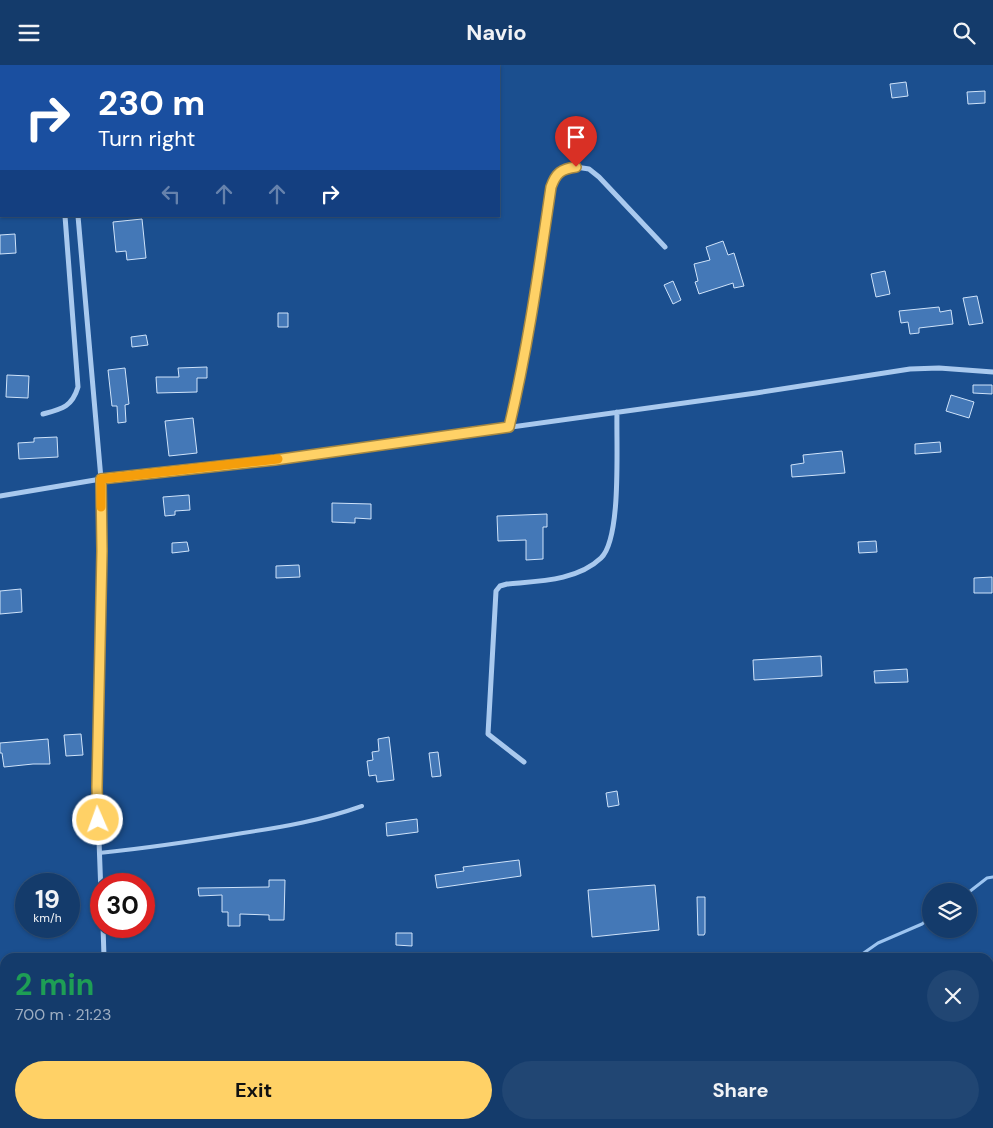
<!DOCTYPE html>
<meta charset="utf-8">
<style>
:root{--surface:#143b6b;--page:#214673;--text:#f1f3f6;--muted:#9dadc1;--line:#33557e;--accent:#ffd166}
body{margin:0;font-family:"DM Sans",sans-serif;background:var(--page);color:var(--text);height:100vh;display:flex;flex-direction:column;font-size:19px;white-space:nowrap}
*{box-sizing:border-box;margin:0}
p{font-size:16px;color:var(--muted)}
.icon{flex:none;width:28px;height:28px;fill:none;stroke:currentColor;stroke-width:2;stroke-linecap:round;stroke-linejoin:round}
.map{position:relative;flex:1;overflow:hidden}
.side{position:absolute;left:0px;top:888px;width:994px;height:176px;display:flex;flex-direction:column;background:var(--surface);border-radius:15px 15px 0 0;box-shadow:0 1px 4px #0004,0 0 0 1px var(--line)}
.side>*{flex:none}
.banner{position:absolute;left:0px;top:0px;width:500px;height:152px;box-shadow:0 1px 4px #0004,0 0 0 1px var(--line);background:#1a4fa0;color:#fff;overflow:hidden}
.fabs{position:absolute;left:922px;top:818px;display:grid;gap:10px}
.fabs a{display:grid;place-items:center;width:55px;height:55px;border-radius:50%;background:var(--surface);box-shadow:0 1px 4px #0004,0 0 0 1px var(--line);font-size:25px}
.speed{position:absolute;left:15px;top:808px;display:flex;gap:10px;font-size:25px;font-weight:700;text-align:center}
.speed>*{display:grid;place-content:center;width:65px;height:65px;border-radius:50%;background:var(--surface);box-shadow:0 1px 4px #0004,0 0 0 1px var(--line);line-height:1}
.speed small{font-size:12px;font-weight:400}
.speed .limit{border:8px solid #d22;background:#fff;color:#111}
.pin{position:absolute;display:grid;place-items:center;width:42px;height:42px;color:#fff;margin:-51px -21px;border-radius:50% 50% 50% 0;rotate:-45deg;box-shadow:0 0 5px #0007}
.pin .icon{rotate:45deg}
.me{position:absolute;width:55px;margin:-28px;rotate:358deg;stroke-linejoin:round;filter:drop-shadow(0 0 4px #0008)}
.turn{display:flex;align-items:center;gap:18px;height:105px;padding:0 15px;font-size:22px}
.turn .icon{width:65px;height:65px;stroke-width:2.5}
.turn b{display:block;font-size:35px;line-height:42px}
.lanes{display:flex;align-items:center;height:48px;padding:0 15px;background:#0003;justify-content:center;gap:25px;direction:ltr}
.lanes .off{opacity:.35}
.round{display:grid;place-items:center;flex:none;width:52px;height:52px;border-radius:26px;background:var(--page)}
.summary{display:flex;align-items:center;justify-content:space-between;height:85px;padding:0 15px}
h1{font-size:30px;font-weight:700;line-height:38px;color:#1e9e55}
.cta{display:flex;gap:10px;margin-top:auto;padding:10px 15px}
.cta a{flex:1;height:58px;border-radius:30px;background:var(--accent);color:#111;font-size:20px;font-weight:700;line-height:58px;text-align:center}
.cta a+a{background:var(--page);color:var(--text)}
header{display:flex;justify-content:space-between;align-items:center;height:65px;padding:0 15px;background:var(--surface);font-size:22px;font-weight:700}
.map>svg:first-child{display:block}
</style>
<header><svg class="icon" aria-label="menu" viewBox="0 0 24 24"><path d="M4 6h16M4 12h16M4 18h16"/></svg>Navio<svg class="icon" aria-label="search" viewBox="0 0 24 24"><circle cx="10" cy="10" r="6"/><path d="M15 15l6 6"/></svg></header>
<div class="map">
<svg width="993" height="1063" viewBox="0 0 993 1063">
<rect width="100%" height="100%" fill="#1b4f8f"/>
<g fill="none" stroke-linecap="round" stroke-linejoin="round">
<path stroke="#9cc4f0" stroke-width="3" d="M969,827L987,813L993,812
M858,892L878,878L922,859L931,852
M0,919L5,916"/>
</g>
<path fill="#4478b7" stroke="#cfe3fa" d="M906,17L908,31L892,33L890,19Z
M985,26V38L968,39L967,27Z
M142,154L146,193L127,195L126,186L116,187L113,157Z
M15,169L16,188L0,189V170Z
M723,176L728,190L734,188L744,221L734,223L733,218L699,229L695,217L698,216L694,199L710,195L706,182Z
M885,206L890,229L876,232L871,209Z
M673,216L681,235L673,239L664,220Z
M977,231L983,258L969,260L963,233Z
M939,242L940,247L951,245L953,259L919,263V268L910,269L908,257L901,258L899,246Z
M278,248H288V262H278Z
M146,270L148,280L132,282L131,272Z
M207,302V313H197V327L157,328L156,312H179L178,303Z
M125,303L129,339L125,340L126,357L118,358L117,341H112L108,305Z
M7,310L29,311L28,333L6,332Z
M973,320H992V329L973,328Z
M951,330L974,337L969,353L946,346Z
M193,353L197,388L169,391L165,356Z
M57,372L58,392L19,394L18,378L34,377V373Z
M940,377L941,387L915,389V379Z
M842,386L845,408L792,412L791,400L804,398L803,390Z
M189,430L190,445L175,446V450L165,451L163,432Z
M332,438L371,439V454L355,453V458L332,457Z
M547,449V462H543V494L526,495V475L498,476L497,451Z
M876,476L877,487L859,488L858,477Z
M187,477L189,486L172,488V478Z
M299,500L300,512L276,513V501Z
M992,512V528H974V513Z
M21,524L22,547L0,549V526Z
M821,591L822,611L754,615L753,595Z
M907,604L908,617L875,618L874,606Z
M81,669L83,690L66,691L64,670Z
M389,672L394,715L377,717L376,710L369,711L367,696L373,695L372,687L379,686L378,674Z
M48,674L50,699H33L4,702L2,688H0V678Z
M438,687L441,711L432,712L429,688Z
M617,726L619,740L608,742L606,728Z
M417,754L418,767L387,771L386,758Z
M519,795L521,811L437,823L435,810L464,806L463,802Z
M269,815H285L284,855H269V850L240,849V861H228V847H222V830L199,831L198,823L269,822Z
M655,820L659,865L592,872L588,825Z
M697,832H705V868L704,870H698Z
M396,868H412V881L396,880Z"/>
<g fill="none" stroke-linecap="round" stroke-linejoin="round">
<path stroke="#a9c9ee" stroke-width="2" stroke-dasharray="2.5 4" stroke-linecap="butt" d="M0,1006L5,1024
M14,1059L16,1063"/>
<path stroke="#a9c9ee" stroke-width="4" d="M99,788C148,783 195,776 243,768C283,762 323,755 362,741
M22,892H36
M0,902L5,900"/>
<path stroke="#a9c9ee" stroke-width="5" d="M65,0V1
M0,85H1
M78,151L101,414L102,486L97,722L101,829
M43,349C62,344 72,342 78,322L65,151
M509,362L518,323L537,219L551,122L555,111L563,104L576,102L589,104L599,112L665,182
M0,431L101,414L275,395L756,328L910,304L939,303L993,307
M524,697L488,669L496,526L500,521L507,519C538,516 577,516 601,493C622,473 616,378 617,347
M103,861L104,892
M32,1059L33,1063"/>
</g>
<g fill="none" stroke-linecap="round" stroke-linejoin="round">
<defs>
<path id="route" d="M98,755L97,722L102,486L101,414L275,395L509,362C528,283 539,203 551,122C556,108 561,104 576,102"/>
</defs>
<use href="#route" stroke="#a68842" stroke-width="12"/>
<use href="#route" stroke="#ffd166" stroke-width="9"/>
<path stroke="#f59e0b" stroke-width="9" d="M101,442V414L278,394"/>
</g>
</svg>
<div class="fabs">
<a><svg class="icon" aria-label="layers" viewBox="0 0 24 24"><path d="M12 4l9 5-9 5-9-5zM3 14l9 5 9-5"/></svg></a>
</div>
<div class="speed"><div>19<small>km/h</small></div><div class="limit">30</div></div>
<div class="pin" style="left:576px;top:102px;background:#d93025"><svg class="icon" aria-label="arrive" viewBox="0 0 24 24"><path d="M6 21V4h12l-3 4 3 4H6"/></svg></div>
<svg class="me" style="left:98px;top:755px" viewBox="-20 -20 40 40"><circle r="17" fill="#ffd166" stroke="#fff" stroke-width="3"/><path d="M0-11L8 9 0 5-8 9z" fill="#fff"/></svg>
<div class="banner">
<div class="turn"><svg class="icon" aria-label="right" viewBox="0 0 24 24"><path d="M7 20v-9h11M14 6l5 5-5 5"/></svg><div><b>230 m</b>Turn right</div></div>
<div class="lanes"><svg class="icon off" aria-label="left" viewBox="0 0 24 24"><path d="M17 20v-9H6M10 6l-5 5 5 5"/></svg><svg class="icon off" aria-label="ahead" viewBox="0 0 24 24"><path d="M12 20V5M6 11l6-6 6 6"/></svg><svg class="icon off" aria-label="ahead" viewBox="0 0 24 24"><path d="M12 20V5M6 11l6-6 6 6"/></svg><svg class="icon" aria-label="right" viewBox="0 0 24 24"><path d="M7 20v-9h11M14 6l5 5-5 5"/></svg></div>
</div>
<section class="side">
<div class="summary"><div><h1>2 min</h1><p>700 m · 21:23</p></div><a class="round"><svg class="icon" aria-label="close" viewBox="0 0 24 24"><path d="M6 6l12 12M18 6L6 18"/></svg></a></div>
<div class="cta"><a>Exit</a><a>Share</a></div>
</section>
</div>
